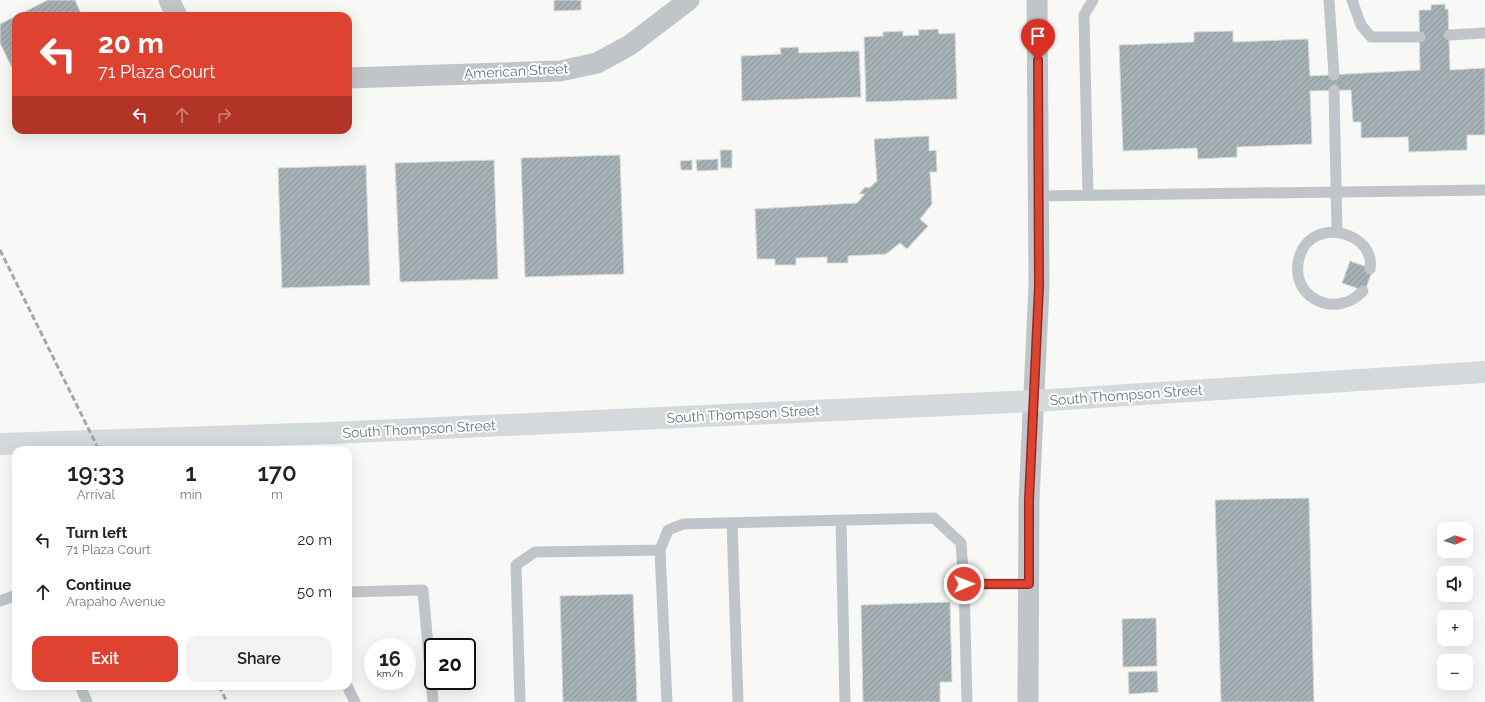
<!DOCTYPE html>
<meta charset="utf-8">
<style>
:root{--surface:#fff;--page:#f2f2f2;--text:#202124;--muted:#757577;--accent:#de4230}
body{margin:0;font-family:Raleway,sans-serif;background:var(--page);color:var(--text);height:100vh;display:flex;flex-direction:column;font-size:15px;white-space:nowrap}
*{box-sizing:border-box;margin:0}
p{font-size:13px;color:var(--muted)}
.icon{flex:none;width:22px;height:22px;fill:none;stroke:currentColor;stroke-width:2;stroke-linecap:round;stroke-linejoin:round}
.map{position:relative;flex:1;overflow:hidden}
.details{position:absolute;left:12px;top:446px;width:340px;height:244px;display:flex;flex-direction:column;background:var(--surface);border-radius:12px;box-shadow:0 4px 16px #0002}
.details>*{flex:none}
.hud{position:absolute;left:12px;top:12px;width:340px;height:122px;border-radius:12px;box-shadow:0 4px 16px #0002;background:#de4230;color:#fff;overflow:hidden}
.needle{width:26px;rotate:87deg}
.buttons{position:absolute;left:1437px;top:522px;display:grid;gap:8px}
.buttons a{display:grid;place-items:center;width:36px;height:36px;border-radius:8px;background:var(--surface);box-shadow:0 4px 16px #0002;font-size:20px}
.speed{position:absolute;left:364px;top:638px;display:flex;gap:8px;font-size:20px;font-weight:700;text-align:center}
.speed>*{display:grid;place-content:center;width:52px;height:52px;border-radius:50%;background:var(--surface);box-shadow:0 4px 16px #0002;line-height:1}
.speed small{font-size:10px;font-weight:400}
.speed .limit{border:2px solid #111;border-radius:6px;background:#fff;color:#111}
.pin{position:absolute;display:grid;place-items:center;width:34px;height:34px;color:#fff;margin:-41px -17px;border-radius:50% 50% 50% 0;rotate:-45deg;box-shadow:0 0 4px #0007}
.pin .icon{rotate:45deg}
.me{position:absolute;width:44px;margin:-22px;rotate:89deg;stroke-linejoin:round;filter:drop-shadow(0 0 3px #0008)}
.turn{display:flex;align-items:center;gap:14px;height:84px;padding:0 20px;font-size:18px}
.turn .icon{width:52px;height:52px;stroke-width:2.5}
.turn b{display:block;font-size:28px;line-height:34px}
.lanes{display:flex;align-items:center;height:38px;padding:0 20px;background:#0003;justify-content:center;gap:20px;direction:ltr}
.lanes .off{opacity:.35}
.eta{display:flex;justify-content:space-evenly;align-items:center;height:68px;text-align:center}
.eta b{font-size:24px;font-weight:600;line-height:28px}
.action{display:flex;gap:8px;margin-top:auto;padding:8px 20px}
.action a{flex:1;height:46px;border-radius:12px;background:var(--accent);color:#fff;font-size:16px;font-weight:600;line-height:46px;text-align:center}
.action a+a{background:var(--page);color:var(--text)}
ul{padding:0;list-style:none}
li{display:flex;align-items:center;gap:12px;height:52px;padding:0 20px}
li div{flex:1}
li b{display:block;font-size:15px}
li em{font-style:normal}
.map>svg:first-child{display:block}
</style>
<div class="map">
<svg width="1485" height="702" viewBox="0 0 1485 702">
<defs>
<pattern id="building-hatch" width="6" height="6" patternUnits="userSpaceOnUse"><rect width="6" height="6" fill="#a6b1b5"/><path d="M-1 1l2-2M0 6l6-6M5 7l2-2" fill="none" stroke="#8b9598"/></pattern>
</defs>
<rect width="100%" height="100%" fill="#f8f8f6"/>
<path fill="url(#building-hatch)" stroke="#dadad8" d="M48,0H75L82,16H16V76L0,43V24Z
M554,0H581V10L554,11Z
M1445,4V9H1448L1450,70L1485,68V135H1467V150L1409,152L1408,137L1361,138V122H1353L1351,90L1310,91L1312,144L1237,147V157L1198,159L1197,148L1123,151L1119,45L1194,42V32L1233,31V42L1308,39L1310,76L1420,70L1419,10H1431V5Z
M938,29L939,34L955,33L957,99L866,102L864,37L883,36V32L903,31V36L919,35L918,30Z
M798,47L799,53L859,51L861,97L742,101L741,56L781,54L780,48Z
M929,136V151L936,150L937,172H930L932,204L920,219L928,226L907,249L900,243L886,254L848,256V263H827V257L796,258V265H775V259H757L755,209L857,203L865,194H859L865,187L869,188L877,181L874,139Z
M720,150H732V168H721Z
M620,155L624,274L525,277L521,158Z
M718,159V170L697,171L696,160Z
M494,160L498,279L400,282L395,163Z
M692,160V170H681L680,161Z
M366,165L370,285L282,288L278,168Z
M1350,261L1373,269L1365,291L1342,283Z
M1309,498L1314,702H1221L1215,500Z
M633,594L637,702H563L560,596Z
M950,602L952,682H940V702H863L861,605Z
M1156,618L1157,666L1123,667L1122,619Z
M1157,671L1158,692L1129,694L1128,672Z"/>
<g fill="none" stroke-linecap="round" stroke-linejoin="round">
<path stroke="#bfc5c8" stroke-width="11" d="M1329,0L1334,75
M1352,0L1361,25L1371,37H1420
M1449,35L1485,33
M1334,90L1337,232
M1088,195L1084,15L1093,0
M1039,196L1485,190
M1363,291C1335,321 1286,296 1300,255C1313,216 1376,232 1370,269
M841,520L845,702
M732,523L738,702
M660,550L667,702
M964,584L967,702
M348,592L423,590L433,702
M0,601L16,595
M80,686L87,702
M347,686L355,702
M520,702L516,565L535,552L660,550L668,530L683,524L934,518L961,543L964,584H1029"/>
<path stroke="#bfc5c8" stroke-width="21" d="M169,0L177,16
M348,78L560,71L597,63L630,45L689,0
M1028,702L1029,500L1039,286L1037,0"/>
<path stroke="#d4d9dc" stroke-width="22" d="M0,444L331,433L1034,401L1485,372"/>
<path stroke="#9fa8ac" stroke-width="3" stroke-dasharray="6 3" stroke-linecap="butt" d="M0,250L99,450
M219,686L227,702"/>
</g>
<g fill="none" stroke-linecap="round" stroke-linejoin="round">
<defs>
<path id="route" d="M964,584H1029V500L1039,286L1038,60"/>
</defs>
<use href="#route" stroke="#902b1f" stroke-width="10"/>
<use href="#route" stroke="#de4230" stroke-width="7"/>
</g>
<g text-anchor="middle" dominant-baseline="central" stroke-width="4" stroke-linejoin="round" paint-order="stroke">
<g font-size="14" fill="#647780" stroke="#fff">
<text transform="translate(516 71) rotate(-3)">American Street</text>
<text transform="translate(1126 395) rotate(-4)">South Thompson Street</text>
<text transform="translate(743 414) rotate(-3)">South Thompson Street</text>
<text transform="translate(419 429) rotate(-3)">South Thompson Street</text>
</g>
</g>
</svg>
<div class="buttons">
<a><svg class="needle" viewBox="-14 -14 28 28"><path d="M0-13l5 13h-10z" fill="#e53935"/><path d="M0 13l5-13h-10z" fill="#757577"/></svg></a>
<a><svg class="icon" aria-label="sound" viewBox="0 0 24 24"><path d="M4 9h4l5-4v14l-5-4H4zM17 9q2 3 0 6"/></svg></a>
<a>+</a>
<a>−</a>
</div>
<div class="speed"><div>16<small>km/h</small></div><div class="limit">20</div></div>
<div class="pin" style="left:1038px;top:60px;background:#d93025"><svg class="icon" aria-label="arrive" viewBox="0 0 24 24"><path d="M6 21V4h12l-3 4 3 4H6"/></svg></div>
<svg class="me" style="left:964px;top:584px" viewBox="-20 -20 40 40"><circle r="17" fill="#de4230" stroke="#fff" stroke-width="3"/><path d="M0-11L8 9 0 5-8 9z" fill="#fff"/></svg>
<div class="hud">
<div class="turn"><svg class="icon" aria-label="left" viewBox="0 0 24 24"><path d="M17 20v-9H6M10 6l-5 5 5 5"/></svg><div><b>20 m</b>71 Plaza Court</div></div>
<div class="lanes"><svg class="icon" aria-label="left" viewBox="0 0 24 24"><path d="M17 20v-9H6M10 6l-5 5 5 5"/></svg><svg class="icon off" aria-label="ahead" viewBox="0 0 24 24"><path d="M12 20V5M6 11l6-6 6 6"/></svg><svg class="icon off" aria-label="right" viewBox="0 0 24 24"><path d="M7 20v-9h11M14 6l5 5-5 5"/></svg></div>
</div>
<section class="details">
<div class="eta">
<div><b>19:33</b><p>Arrival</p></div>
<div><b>1</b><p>min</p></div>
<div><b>170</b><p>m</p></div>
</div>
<ul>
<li><svg class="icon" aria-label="left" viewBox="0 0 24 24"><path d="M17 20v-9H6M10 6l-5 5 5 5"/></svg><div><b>Turn left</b><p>71 Plaza Court</p></div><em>20 m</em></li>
<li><svg class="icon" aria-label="ahead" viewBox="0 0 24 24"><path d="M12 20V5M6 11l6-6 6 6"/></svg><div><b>Continue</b><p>Arapaho Avenue</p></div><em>50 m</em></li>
</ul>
<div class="action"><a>Exit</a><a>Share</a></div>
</section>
</div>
